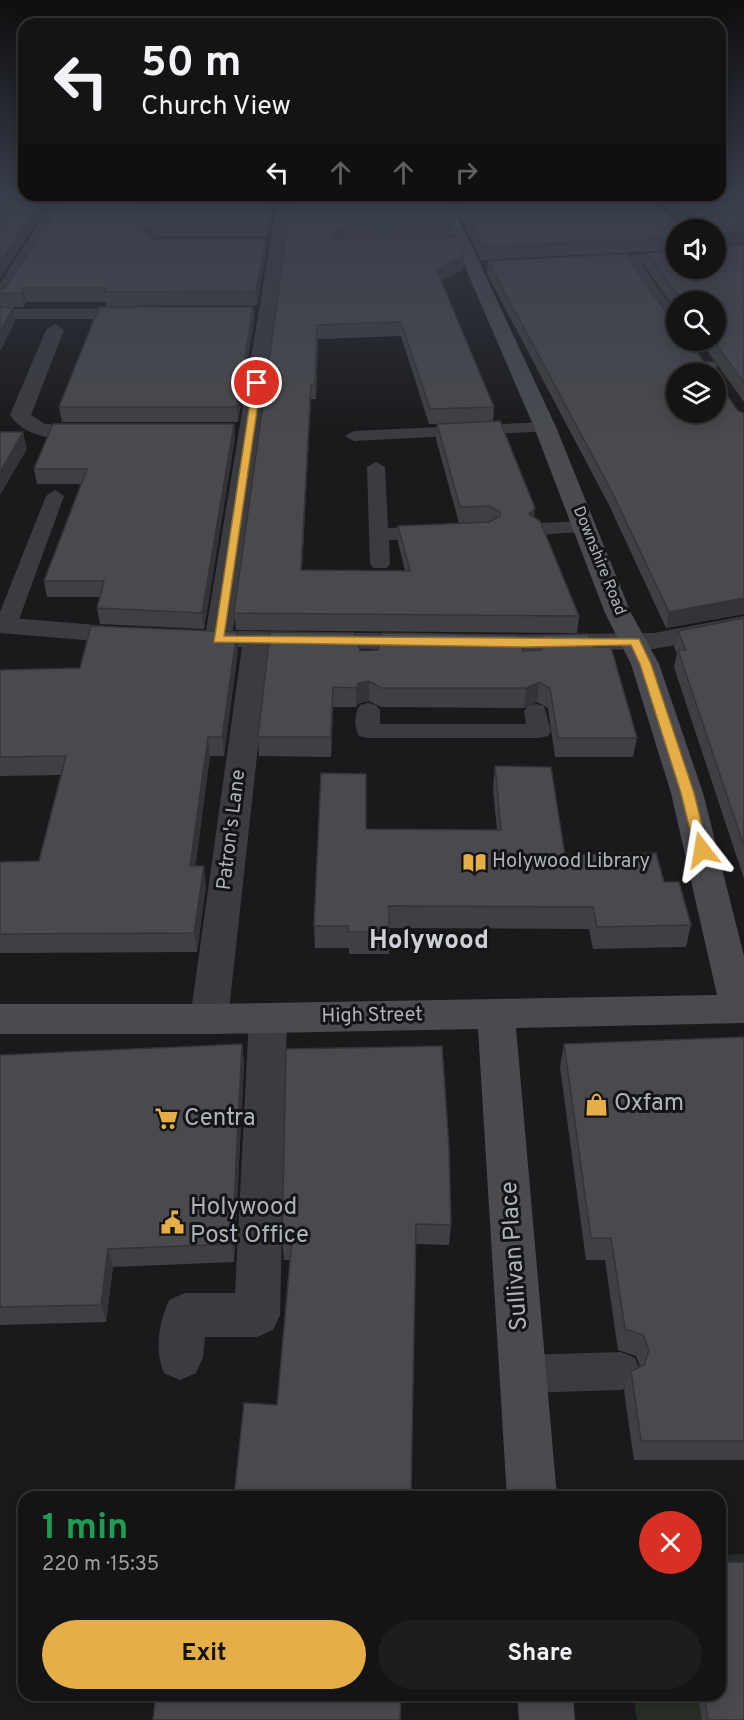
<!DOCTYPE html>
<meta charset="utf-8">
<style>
:root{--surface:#141415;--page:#1d1d1e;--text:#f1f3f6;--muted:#9d9ea0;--line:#333334;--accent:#e5ae48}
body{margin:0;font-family:Overpass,sans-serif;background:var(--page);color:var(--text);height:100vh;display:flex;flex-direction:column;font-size:22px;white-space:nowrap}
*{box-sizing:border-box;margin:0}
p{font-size:20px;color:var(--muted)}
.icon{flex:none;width:33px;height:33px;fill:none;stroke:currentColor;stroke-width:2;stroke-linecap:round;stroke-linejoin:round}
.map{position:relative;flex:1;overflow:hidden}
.drawer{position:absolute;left:18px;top:1491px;width:708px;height:210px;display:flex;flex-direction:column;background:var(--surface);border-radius:18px;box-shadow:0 3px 15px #0003,0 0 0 2px var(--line)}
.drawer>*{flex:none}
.top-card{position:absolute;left:18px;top:18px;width:708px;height:183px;border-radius:18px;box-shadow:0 3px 15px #0003,0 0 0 2px var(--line);background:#141415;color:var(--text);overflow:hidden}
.controls{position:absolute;left:666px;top:219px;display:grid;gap:12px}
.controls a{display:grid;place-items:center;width:60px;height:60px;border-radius:50%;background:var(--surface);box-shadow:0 3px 15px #0003,0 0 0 2px var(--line);font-size:30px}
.pin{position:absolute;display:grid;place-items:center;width:51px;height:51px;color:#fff;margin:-26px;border:3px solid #fff;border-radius:50%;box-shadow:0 2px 6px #0007}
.me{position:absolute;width:66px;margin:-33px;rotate:346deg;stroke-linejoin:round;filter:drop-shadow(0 0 4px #0008)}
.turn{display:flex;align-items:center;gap:21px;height:126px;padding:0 24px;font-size:27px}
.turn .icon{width:78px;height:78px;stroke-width:2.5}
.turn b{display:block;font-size:42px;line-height:51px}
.lanes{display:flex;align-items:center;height:57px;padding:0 24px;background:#0003;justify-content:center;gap:30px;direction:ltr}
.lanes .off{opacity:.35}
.round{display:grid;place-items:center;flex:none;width:63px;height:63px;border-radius:32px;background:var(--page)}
.summary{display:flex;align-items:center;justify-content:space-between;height:102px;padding:0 24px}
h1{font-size:36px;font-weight:700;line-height:45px;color:#1e9e55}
.action{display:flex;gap:12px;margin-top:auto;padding:12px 24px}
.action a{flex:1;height:69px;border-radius:36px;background:var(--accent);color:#111;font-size:24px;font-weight:700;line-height:69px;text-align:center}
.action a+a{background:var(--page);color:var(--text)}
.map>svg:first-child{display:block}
</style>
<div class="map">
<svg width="744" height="1720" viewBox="0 0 744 1720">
<rect width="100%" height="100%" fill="#1a1a1c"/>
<path fill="#262e27" d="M744,1554V1720H637L633,1695H720V1555Z"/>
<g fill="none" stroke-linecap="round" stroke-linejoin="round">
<path stroke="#414347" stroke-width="4.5" stroke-dasharray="4 5" stroke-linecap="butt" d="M406,929L410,955"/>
<path fill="#3b3c40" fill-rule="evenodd" d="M545,422L551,423L554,427L551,431L354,441L345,436L354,431Z
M376,462L385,467L388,528L433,526L440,528L443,532L440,536L433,538L389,540L390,564L387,568H373L370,564L367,467Z
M55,490L64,496L17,625L14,630H0V612L46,496Z
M584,521L594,527L591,531L540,535L530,529L540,523Z
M368,703L376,705L380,710V724H526L524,711L528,706L536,704L544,706L551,731L548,736L539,738H368L359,736C354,728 354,713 360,705Z
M621,1352L635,1358L640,1371L635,1384L621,1390L524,1393L510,1387L505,1374L510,1361L524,1355Z"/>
<path fill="#3b3c40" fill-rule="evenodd" d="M51,195H65L58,219L6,300L0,301V283L42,219Z
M149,195H163L155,217L147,222L139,217Z
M278,195H292L233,631L426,634L436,636L440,642L436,648L426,650L269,647L228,1019L222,1029L209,1034L196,1029L190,1019L242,647L218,648L183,644L180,638L183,632L206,630Z
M676,252V262L642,264L676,314V332L669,330L626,265L586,268L578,263L586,258Z
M0,309H142L151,314L142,319H0Z
M55,324L64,330L31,415L45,424L103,425L106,430L103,435C73,442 29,443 10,415L46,330Z
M744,616V632L654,649L475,651L465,649L461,643L465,637L475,635L654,633Z
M0,617L132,628L142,630L145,636L142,642L132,644L0,633Z
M268,1003L281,1008L287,1018L280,1315L273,1330L257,1337H205L203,1357L196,1373L180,1380L164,1373C154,1350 159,1323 169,1300L185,1293H235L249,1018L255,1008Z"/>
<path fill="#494b50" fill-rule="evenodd" d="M434,195H448L556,427L631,613L659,664L703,793L744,956V1023L516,1028L557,1497H507L478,1029L209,1034H0V1004H209L717,995L671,793L631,664L605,613L534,427Z
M517,1695H573L575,1720H519Z"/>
</g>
<path fill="#3f4043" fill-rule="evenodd" d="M744,193V244L718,247L744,245V402L717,364V381L738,411L744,413V614L666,628L609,505L487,274L488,261L676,340L704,362H715L700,340H716V302H676V311L645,266L647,253L716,268L676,230V250L481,260L450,195H645L675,222L682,221L651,195H720Z
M276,195L268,237H153L151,238L266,239V251L257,305L106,306V302H26L23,307H4L15,321L0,351V289L5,288L141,209L147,212Z
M292,195L451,226L450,237L464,257L463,270L441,280L494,407L493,421L534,517L579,616L577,633L236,630L234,613ZM401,336L429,424H445H437L436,439L459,523L489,522L398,526V542L405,571L302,570L311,399H316L318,339Z
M253,307L254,320L238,422H62L59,407Z
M234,424L235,438L204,629L100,624L97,608L100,597H47L44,581L81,484H37L34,469Z
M744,618V879L674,667L677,653L674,647L678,631Z
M542,635L594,647L637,738L633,757H555L548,708L537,702L524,708L381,707L369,701L359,703L356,707H333L331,757L259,756L258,737L360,651H523L540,650Z
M238,650L224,756H210L195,866L206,886L197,952L0,953V862L39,861L61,775L0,776V670L80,668Z
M495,766L565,855L664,882L691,925L686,947L593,949L589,929L389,928V954H349V948H315L314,926L366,829L497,830L493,789Z
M744,1037V1460H634L624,1391L631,1371L640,1366L636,1356L618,1350L605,1260H586L560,1067L564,1044Z
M242,1044L244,1064L234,1262L113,1267L106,1322L0,1325V1055Z
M286,1049L451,1225L449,1245L415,1244L277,1405L291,1260H284L282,1240Z
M698,1695H720L744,1720H702Z"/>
<path fill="#333437" d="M42,195H49L40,218L0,279V262Z
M141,195H147L138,219L136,207Z
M273,195H276L268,237L267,224Z
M152,224L153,237L143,243L141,231Z
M342,228V241L333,235Z
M744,231V244L716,248V235Z
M266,239V251L257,305L256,291Z
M464,257L463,270L436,282V269Z
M23,288L26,302L23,307L21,293Z
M253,307L254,320L238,422L237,407Z
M13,308L15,321L0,351V331Z
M317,325L318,339L316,399L315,384Z
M311,384V399L301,586V570Z
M234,424L235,438L204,629L202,613Z
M23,432L27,449L0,495V472Z
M535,508L534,524L529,514Z
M744,598V614L666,628L669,612Z
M237,632L238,650L224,756L222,737Z
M369,681V701L359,703L356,707V688L359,683Z
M539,682L537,702L524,708L526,688Z
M333,687V707L331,757V737Z
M208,737L210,756L193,886L190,866Z
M204,866L206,886L197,952L194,933Z
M242,1044L244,1064L234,1262L232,1244Z
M108,1249L113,1267L106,1322L101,1305Z"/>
<path fill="#494a4e" stroke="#333437" stroke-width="1.5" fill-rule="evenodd" d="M0,193H24V195H42L38,206L0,262Z
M720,193H744V231L716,235L718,247L744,245V383L713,340H716V302H680V299L647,253L676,251V268H716V230H676V238L482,247L457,195H645L675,222L693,219V216L667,195H720Z
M61,195H141L136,207L147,212L155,207L159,195H273L267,224H152L141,231L152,239H266L256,291L104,292L106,288H23L21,293L0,294V289L5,288L58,208Z
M292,195H437L451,226L342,228L333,235L342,240L456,237L464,257L436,269L494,407L430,409L401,322L317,325L315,384H311L301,570L410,571L398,526L489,522L500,516V512L489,506L460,507L437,424L500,421L535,508L529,514L540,521L579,616L234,613Z
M626,254L669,317L676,320V340H689L704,362H716L717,381L738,411L744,413V598L669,612L611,490L488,261ZM676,374H716V412H676Z
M0,307L13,308L0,331Z
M99,307H253L237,407H59Z
M53,424H234L202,613L97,608L104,581H44L87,469H34Z
M0,432H23L0,472Z
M744,618V846L678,650H686L678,631Z
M91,626L237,632L222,737H208L190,866H204L194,933L0,934V862L39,861L66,756L0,757V670L80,668Z
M270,632L354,633L360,651L378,650L382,633L517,635L523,651L541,650L544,643L542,635L588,634L594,647H611L637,738H558L550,688L539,682L526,688H381L369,681L359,683L356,688L333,687L331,737H258Z
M495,766L551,767L565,855L656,853L664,882H679L691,925L597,927L593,907L389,906V932H348V926H314L321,773L366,774V829L501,830Z
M744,1037V1441H641L631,1371L644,1365L649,1350L643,1335L625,1329L611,1238H591L564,1044Z
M242,1044L232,1244L108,1249L101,1305L0,1307V1055Z
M442,1046L449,1147L451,1225L416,1224L411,1497H234L244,1403L277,1405L292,1239L282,1240L286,1049Z
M720,1562H744V1720H708L704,1695H720Z
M156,1695H401L400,1720H153Z"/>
<linearGradient id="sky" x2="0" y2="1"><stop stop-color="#0e0e0f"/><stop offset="0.45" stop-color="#383e4b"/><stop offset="1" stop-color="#383e4b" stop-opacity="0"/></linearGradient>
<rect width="744" height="433" fill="url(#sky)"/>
<path fill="#e5ae48" stroke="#95712f" stroke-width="1.5" d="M257,381L261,383L224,636L639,639L651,664L694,793L708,850L706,854L702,855L695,850L681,793L640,664L631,645L526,647L214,642L253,383Z"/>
<defs>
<symbol id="library-bare" viewBox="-9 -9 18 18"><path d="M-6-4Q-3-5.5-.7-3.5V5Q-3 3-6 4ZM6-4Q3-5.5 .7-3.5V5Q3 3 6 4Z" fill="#e5ae48" stroke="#151517" stroke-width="2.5" paint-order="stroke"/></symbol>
<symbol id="shop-bare" viewBox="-9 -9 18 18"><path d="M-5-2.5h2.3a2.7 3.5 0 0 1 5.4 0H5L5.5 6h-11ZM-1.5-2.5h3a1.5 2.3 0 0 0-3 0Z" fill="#e5ae48" stroke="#151517" stroke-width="2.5" paint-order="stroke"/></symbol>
<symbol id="supermarket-bare" viewBox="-9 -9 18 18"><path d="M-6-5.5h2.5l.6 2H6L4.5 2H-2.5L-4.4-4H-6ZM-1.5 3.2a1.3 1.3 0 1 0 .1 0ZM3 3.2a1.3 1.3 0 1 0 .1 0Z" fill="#e5ae48" stroke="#151517" stroke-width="2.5" paint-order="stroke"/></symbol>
<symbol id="civic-bare" viewBox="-9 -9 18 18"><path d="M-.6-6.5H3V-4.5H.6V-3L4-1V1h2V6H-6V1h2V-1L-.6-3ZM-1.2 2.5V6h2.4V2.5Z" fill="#e5ae48" stroke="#151517" stroke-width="2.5" paint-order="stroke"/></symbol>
</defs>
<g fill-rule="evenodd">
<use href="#library-bare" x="458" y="846" width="33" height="33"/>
<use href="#shop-bare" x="580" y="1088" width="33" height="33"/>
<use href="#supermarket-bare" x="150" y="1102" width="33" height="33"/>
<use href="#civic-bare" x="156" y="1206" width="33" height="33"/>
</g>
<g text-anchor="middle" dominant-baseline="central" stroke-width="6" stroke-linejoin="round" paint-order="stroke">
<g font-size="16" fill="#adb1ba" stroke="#151517">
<text transform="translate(599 561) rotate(68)">Downshire Road</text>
</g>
<g font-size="20" fill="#adb1ba" stroke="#151517">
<text transform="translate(232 830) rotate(-83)">Patron's Lane</text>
<text transform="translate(372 1016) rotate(-1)">High Street</text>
</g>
<g font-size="20" fill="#adb1ba" stroke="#151517" text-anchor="start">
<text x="492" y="862">Holywood Library</text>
</g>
<g font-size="24" fill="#adb1ba" stroke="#151517" text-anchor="start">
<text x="614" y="1104">Oxfam</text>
<text x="184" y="1119">Centra</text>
<text x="190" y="1208">Holywood<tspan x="190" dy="28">Post Office</tspan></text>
</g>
<g font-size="24" fill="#adb1ba" stroke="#151517">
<text transform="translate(515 1256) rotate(-94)">Sullivan Place</text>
</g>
<g font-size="26" font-weight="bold" fill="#ced0d7" stroke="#151517">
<text x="429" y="941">Holywood</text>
</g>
</g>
</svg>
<div class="controls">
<a><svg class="icon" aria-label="sound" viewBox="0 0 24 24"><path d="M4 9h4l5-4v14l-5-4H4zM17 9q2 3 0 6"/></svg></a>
<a><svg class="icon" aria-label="search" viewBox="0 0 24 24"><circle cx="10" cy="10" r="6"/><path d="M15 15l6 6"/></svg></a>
<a><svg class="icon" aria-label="layers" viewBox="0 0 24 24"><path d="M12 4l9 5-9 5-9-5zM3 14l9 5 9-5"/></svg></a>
</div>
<div class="pin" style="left:257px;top:383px;background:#d93025"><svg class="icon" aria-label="arrive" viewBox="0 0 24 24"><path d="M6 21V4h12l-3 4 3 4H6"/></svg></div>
<svg class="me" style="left:702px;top:850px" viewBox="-20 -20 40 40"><path d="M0-17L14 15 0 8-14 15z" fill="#e5ae48" stroke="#fff" stroke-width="4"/></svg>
<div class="top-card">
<div class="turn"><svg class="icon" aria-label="left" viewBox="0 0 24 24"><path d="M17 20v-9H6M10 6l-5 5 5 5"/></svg><div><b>50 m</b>Church View</div></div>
<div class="lanes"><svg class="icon" aria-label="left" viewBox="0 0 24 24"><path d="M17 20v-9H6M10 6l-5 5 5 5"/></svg><svg class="icon off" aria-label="ahead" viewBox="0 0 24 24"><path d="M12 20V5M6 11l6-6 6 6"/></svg><svg class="icon off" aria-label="ahead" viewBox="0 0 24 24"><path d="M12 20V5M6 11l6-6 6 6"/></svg><svg class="icon off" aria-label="right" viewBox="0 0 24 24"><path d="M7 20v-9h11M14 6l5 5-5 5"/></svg></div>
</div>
<section class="drawer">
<div class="summary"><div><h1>1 min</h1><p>220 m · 15:35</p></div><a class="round" style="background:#d93025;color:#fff"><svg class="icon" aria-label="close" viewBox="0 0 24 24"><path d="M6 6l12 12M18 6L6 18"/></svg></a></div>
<div class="action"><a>Exit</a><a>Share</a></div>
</section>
</div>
